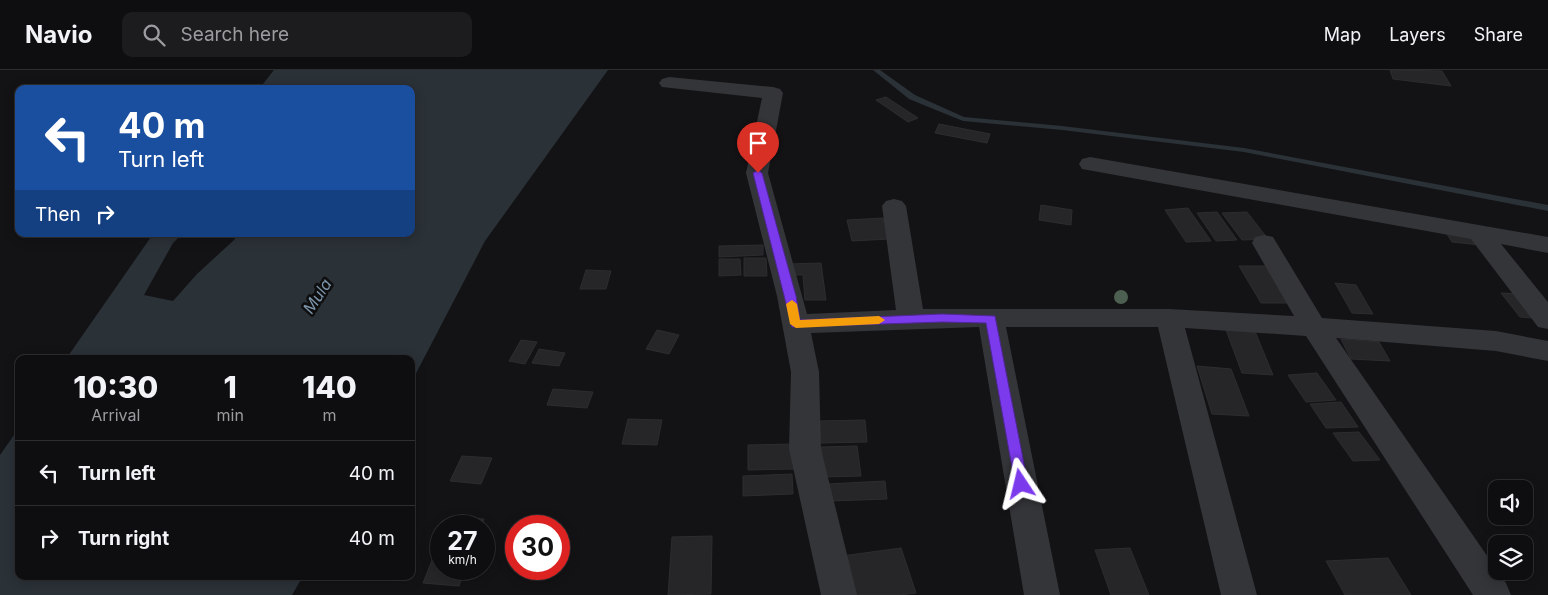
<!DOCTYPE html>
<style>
:root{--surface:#0e0e10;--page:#1c1c1e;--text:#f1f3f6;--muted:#9b9c9f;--line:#2e2e30}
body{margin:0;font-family:Inter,sans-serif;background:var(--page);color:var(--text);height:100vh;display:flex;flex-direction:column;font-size:19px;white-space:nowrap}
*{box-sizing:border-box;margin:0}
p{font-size:16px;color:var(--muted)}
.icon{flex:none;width:28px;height:28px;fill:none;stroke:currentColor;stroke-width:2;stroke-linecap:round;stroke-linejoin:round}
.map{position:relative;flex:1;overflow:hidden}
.drawer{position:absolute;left:15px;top:285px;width:400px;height:225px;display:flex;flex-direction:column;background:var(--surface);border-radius:10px;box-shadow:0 2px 12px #0003,0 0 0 1px var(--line)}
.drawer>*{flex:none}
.guide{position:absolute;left:15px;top:15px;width:400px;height:152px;border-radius:10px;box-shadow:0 2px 12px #0003,0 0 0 1px var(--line);background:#1a4fa0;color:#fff;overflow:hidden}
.fabs{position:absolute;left:1488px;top:410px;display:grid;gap:10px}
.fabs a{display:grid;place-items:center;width:45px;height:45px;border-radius:10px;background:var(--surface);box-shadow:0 2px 12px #0003,0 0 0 1px var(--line);font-size:25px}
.speed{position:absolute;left:430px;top:445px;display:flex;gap:10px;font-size:25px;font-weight:700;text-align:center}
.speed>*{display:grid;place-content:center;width:65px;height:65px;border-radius:50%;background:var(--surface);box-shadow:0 2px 12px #0003,0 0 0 1px var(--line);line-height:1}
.speed small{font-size:12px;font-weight:400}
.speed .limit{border:8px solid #d22;background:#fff;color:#111}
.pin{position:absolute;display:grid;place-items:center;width:42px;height:42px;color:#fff;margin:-51px -21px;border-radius:50% 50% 50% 0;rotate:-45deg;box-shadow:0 0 5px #0007}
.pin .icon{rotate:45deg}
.me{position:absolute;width:55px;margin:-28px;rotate:350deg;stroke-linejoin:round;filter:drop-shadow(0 0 4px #0008)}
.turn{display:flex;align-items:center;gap:18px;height:105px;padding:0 20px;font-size:22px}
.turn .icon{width:65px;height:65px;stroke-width:2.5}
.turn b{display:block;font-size:35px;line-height:42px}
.then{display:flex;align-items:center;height:48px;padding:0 20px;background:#0003;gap:10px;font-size:19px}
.eta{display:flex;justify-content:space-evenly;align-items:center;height:85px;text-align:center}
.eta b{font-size:30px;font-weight:800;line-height:35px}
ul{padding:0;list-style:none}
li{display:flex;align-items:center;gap:15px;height:65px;padding:0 20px;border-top:1px solid var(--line)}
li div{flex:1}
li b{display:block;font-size:19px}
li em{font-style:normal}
header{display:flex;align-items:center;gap:30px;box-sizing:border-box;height:70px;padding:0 25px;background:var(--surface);border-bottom:1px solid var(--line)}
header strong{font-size:24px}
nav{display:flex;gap:28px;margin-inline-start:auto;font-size:18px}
.search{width:350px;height:45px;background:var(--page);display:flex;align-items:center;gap:12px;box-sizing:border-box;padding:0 18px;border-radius:10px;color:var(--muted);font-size:19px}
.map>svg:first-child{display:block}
</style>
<header>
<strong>Navio</strong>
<div class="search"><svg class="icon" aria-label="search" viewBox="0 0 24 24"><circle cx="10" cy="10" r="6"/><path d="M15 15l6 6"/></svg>Search here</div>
<nav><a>Map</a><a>Layers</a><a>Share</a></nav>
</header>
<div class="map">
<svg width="1548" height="525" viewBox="0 0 1548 525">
<rect width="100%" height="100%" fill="#131315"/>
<path fill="#2a3137" d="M274,0H608L485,171L411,313V289H66L153,164H182L173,173L144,225L173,231L197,204L234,170L237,164H411V19H259Z
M19,358V506H303L292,525H0V385Z"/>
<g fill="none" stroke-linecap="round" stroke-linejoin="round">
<path fill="#2a3137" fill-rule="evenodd" d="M873,0H880L915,25L964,47L1062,56L1244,78L1548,135V141L1244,82L1062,60L963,51L909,29Z"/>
</g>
<path fill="#262628" stroke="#2d2d30" d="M1390,0L1442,1L1451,16L1393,9Z
M886,27L918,48L908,52L876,30Z
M939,54L990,64L987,73L935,63Z
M1041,135L1072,140L1071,155L1039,150Z
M1188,138L1211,171L1186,172L1165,140Z
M1217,142L1237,170L1216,171L1197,143Z
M1247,142L1268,169L1242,170L1222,143Z
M883,148L889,169L852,171L847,150Z
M1445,161L1472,163L1480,175L1452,172Z
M763,175V185L719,187V176Z
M744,188H766L767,206H744Z
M719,189H740L741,205L719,206Z
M821,193L826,230H805L803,205H790L789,194Z
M1239,196H1271L1295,233H1261Z
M586,200L611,201L606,219H580Z
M1335,213L1356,215L1373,244L1352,243Z
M1501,223L1524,224L1544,249L1520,247Z
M1225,257L1254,259L1273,305L1242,303Z
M657,260L679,265L669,284L646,279Z
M1341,269L1379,272L1390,291L1351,289Z
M521,270L537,272L525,294L509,291Z
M539,279L565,283L559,296L532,293Z
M1197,296L1231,299L1249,346L1212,344Z
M1317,303L1336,330L1306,332L1288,305Z
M553,319L593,322L587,338L547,335Z
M1341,332L1358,357L1326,358L1310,334Z
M628,349L662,350L657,375L622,374Z
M865,350L867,372L821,373L819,351Z
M1359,362L1380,390L1353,391L1333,363Z
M793,374L794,399L748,400V375Z
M857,376L861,406L824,407L821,377Z
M462,386L492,388L481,414L450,411Z
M792,404L793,424L743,426V406Z
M885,411L887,429L830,431L828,414Z
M450,447L484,449L481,456H446Z
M712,466L711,524L668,525L672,467Z
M441,468V499H465L459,516L423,513Z
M901,478L916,523L900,525H851L842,486Z
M1130,478L1149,525H1111L1095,480Z
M1388,488L1411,525H1345L1326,491Z"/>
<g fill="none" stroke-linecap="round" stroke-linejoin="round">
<path fill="#343539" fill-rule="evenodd" d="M669,7L773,17L780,19L783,23L768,103L807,244L896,240L882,136L886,131L894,129L902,131L906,136L923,239H1169L1294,246L1252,173L1255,167L1264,165L1273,167L1322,248L1496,261L1548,271V291L1496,281L1336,268L1506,513L1511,525H1473L1306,266L1185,258L1257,525H1221L1158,257H1006L1060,525H1024L979,257L811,263L819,302L821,379L857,525H821L789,379L791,302L777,226L746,103L762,28L662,17L659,13L662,9Z
M1090,87L1548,167V183L1501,174L1548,232V259L1538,257L1471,169L1082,99L1079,94L1082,89Z"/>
</g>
<circle fill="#4d5f50" cx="1121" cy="227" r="7"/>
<path fill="#7c3aed" stroke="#51269a" d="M758,100L762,103L796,226L800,250L942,244L995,246L1028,414L1026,418L1021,420L1017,418L1015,414L986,253L942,252L792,257L753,103Z"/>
<path fill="#f59e0b" d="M792,230L797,234L800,250L879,246L885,250L879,254L796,258L790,254L786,234Z"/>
<g text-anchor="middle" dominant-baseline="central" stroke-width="5" stroke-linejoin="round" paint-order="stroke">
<g font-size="16" font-style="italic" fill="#7e97ad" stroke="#0e0e0f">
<text transform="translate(317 226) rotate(-57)">Mula</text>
</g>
</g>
</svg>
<div class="fabs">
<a><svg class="icon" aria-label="sound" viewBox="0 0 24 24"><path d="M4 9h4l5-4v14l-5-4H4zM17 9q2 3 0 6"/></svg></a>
<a><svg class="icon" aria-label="layers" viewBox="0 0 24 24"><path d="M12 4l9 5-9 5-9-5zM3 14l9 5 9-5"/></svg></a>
</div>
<div class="speed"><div>27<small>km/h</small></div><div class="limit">30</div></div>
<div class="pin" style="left:758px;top:103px;background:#d93025"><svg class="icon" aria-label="arrive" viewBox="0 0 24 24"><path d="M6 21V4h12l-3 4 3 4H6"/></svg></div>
<svg class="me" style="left:1021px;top:414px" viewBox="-20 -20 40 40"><path d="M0-17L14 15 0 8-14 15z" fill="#7c3aed" stroke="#fff" stroke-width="4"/></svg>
<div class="guide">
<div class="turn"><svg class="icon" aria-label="left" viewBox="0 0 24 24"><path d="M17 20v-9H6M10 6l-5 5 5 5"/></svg><div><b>40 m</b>Turn left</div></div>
<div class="then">Then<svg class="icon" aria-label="right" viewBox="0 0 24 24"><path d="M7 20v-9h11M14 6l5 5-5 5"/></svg></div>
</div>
<section class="drawer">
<div class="eta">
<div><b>10:30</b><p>Arrival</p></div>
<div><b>1</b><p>min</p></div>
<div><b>140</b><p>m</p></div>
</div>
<ul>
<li><svg class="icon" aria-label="left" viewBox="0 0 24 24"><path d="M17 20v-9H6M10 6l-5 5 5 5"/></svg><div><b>Turn left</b></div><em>40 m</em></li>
<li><svg class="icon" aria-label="right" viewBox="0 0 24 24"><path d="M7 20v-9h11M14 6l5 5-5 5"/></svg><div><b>Turn right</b></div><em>40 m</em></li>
</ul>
</section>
</div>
